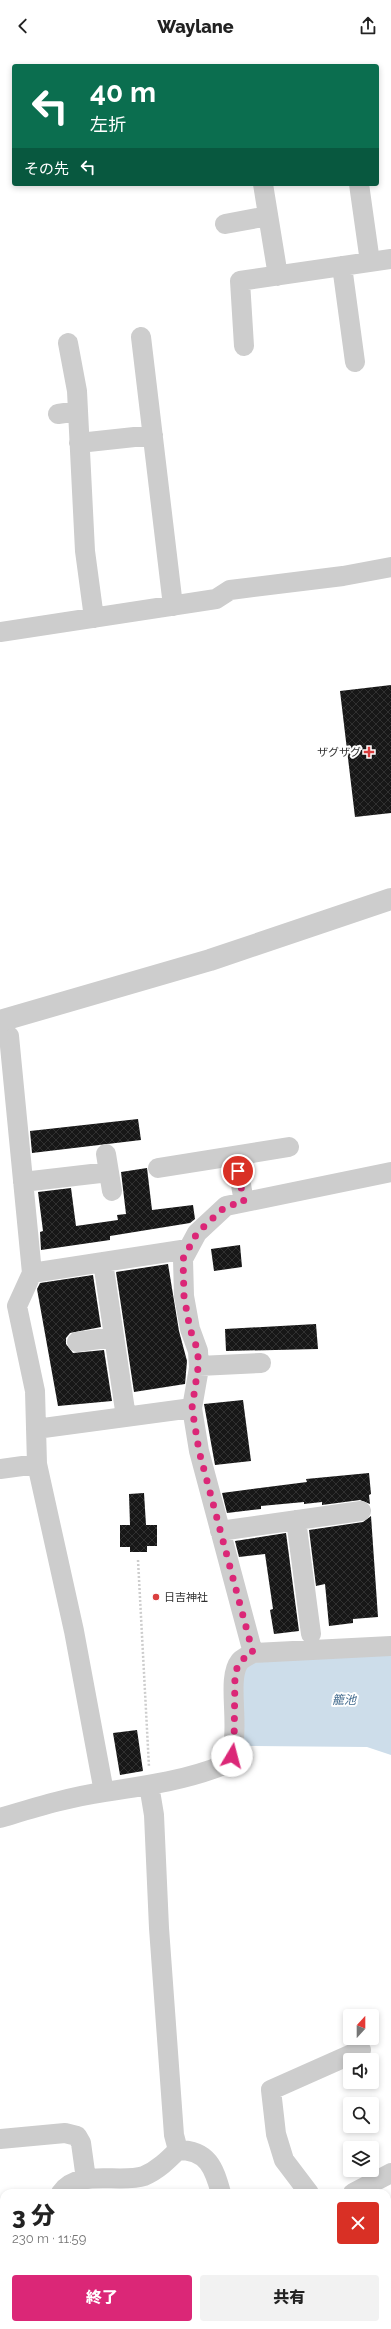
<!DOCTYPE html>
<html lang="ja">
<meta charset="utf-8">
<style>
:root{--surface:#fff;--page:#f2f2f2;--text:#222;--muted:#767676;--accent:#db2777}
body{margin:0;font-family:Raleway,"Noto Sans JP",sans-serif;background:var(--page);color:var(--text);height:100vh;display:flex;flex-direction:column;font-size:15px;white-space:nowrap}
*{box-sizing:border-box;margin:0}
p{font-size:13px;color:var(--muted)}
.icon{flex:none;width:22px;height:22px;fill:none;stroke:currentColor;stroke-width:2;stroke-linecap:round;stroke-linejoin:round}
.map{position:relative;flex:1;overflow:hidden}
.details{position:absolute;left:0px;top:2137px;width:391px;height:140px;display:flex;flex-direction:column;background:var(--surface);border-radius:12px 12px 0 0;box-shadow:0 2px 6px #0003}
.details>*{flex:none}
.top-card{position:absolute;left:12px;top:12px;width:367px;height:122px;border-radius:4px;box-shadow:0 2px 6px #0003;background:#0b6e4f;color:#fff;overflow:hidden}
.needle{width:26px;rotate:21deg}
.tools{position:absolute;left:343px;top:1957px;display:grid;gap:8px}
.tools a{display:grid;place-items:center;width:36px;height:36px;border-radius:4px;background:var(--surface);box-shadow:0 2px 6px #0003;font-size:20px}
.pin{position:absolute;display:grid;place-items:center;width:34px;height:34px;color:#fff;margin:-17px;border:2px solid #fff;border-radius:50%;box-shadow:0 1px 4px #0007}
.me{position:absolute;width:44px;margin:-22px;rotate:8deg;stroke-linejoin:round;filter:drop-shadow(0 0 3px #0008)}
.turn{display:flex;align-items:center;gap:14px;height:84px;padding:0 12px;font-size:18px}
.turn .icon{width:52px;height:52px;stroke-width:2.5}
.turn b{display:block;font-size:28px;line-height:34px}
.then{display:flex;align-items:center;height:38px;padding:0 12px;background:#0003;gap:8px;font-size:15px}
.round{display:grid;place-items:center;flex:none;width:42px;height:42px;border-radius:4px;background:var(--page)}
.head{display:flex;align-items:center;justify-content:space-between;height:68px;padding:0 12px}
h1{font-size:24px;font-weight:800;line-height:30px}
.primary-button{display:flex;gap:8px;margin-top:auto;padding:8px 12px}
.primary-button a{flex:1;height:46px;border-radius:4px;background:var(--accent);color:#fff;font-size:16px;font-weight:800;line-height:46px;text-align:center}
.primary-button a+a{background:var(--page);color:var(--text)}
header{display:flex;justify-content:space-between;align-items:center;height:52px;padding:0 12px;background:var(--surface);font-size:18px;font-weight:800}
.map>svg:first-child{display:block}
</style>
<header><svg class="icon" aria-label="back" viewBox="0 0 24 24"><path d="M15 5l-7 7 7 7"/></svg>Waylane<svg class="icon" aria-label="share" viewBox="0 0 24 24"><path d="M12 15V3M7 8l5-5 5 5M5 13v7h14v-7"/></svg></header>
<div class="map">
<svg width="391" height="2277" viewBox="0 0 391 2277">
<defs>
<pattern id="building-cross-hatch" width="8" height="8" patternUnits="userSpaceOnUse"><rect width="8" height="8" fill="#171717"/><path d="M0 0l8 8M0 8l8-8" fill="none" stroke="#303030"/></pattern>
</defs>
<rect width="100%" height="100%" fill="#fff"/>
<path fill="#cdddea" d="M391,1601V1703L367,1695L241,1694L238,1620L246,1611Z"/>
<path fill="url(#building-cross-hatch)" d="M391,633V761L355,765L340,639Z
M138,1067L141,1088L32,1101L30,1079Z
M147,1116L152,1158L193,1153L195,1167L190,1171L110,1184V1188L41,1198L40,1180L43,1179L38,1140L71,1136L76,1174L118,1168L117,1163L126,1162L121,1120Z
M240,1193L242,1215L214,1219L211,1197Z
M168,1212L179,1279L187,1309L185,1332L134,1340L116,1220Z
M93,1223L101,1275L70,1281L66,1286V1292L73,1301L104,1298L112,1349L58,1354L37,1237L40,1231Z
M316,1272L318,1297L226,1299L225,1277Z
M243,1348L251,1409L215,1413L204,1352Z
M369,1421L371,1442L369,1443L370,1452L360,1448L322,1453V1450L304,1452V1450L261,1454V1457L227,1461L222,1441L307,1430L306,1427Z
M144,1441L146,1473H157V1494H147V1500H130V1495H120V1473H130L129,1442Z
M371,1464L378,1565L353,1567V1571L329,1574L325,1532L316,1534L309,1478L363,1470Z
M286,1481L299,1579L274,1582L270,1558L273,1557L265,1502L239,1505L235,1489Z
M137,1678L143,1719L120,1723L113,1681Z"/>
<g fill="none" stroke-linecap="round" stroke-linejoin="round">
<path stroke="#cdcdcd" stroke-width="2.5" stroke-dasharray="2 2" stroke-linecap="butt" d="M138,1508L149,1715"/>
<path stroke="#cdcdcd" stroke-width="20" d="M263,132L278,224
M359,132L370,210
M225,172L268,164
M342,214L355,310
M141,285L173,554
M68,291L77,339L85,499L94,566
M244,294L240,229L391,207
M58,362L78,359
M79,391L153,383
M0,580L216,547L230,538L343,524L391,515
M0,978L9,984L32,1221L17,1254L35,1339L37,1412L74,1579L104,1740
M106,1102L112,1139
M236,1104L244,1150
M158,1116L289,1095
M23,1130L109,1120
M103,1210L126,1365
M32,1221L188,1197
M77,1290L114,1285
M199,1314L261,1311
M36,1377L192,1356
M0,1417L37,1412
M296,1468L311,1582
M220,1479L361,1459
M253,1601L199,1399L192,1356L199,1316L198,1299L190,1277L184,1244L183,1207L197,1181L226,1154L391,1120
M149,1733L154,1763L159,1876L174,2083L178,2098
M0,1766C34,1756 69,1745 104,1740C145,1734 188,1728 226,1712C245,1684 224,1629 240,1609C243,1606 249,1603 253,1601L391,1594
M0,2087L65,2081L77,2084L81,2091L86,2127
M61,2141C77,2116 120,2132 144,2124C158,2118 168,2108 178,2098C208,2098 214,2116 221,2141
M309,2141L284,2108L276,2082L271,2038L361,1998
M353,2141L391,2121
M387,2169H391
M115,2273L116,2277
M277,2273V2277
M31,2277V2273"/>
<path stroke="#cdcdcd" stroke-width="22" d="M0,969L210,908L391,847"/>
</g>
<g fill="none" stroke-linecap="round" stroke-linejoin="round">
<path stroke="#db2777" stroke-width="7" stroke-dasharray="0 12.6" d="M232,1704L234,1696L235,1621L240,1609L253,1601L199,1399L192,1356L198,1316V1299L190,1277L184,1244L183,1207L197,1181L226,1154L244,1150L238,1119"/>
</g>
<g fill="#da3f3f" stroke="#fff" stroke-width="1.5">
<path d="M367 694h4v4h4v4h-4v4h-4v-4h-4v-4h4z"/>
<circle cx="156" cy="1545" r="4"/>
</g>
<g text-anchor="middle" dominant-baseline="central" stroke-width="4" stroke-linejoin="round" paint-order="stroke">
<g font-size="11" fill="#303030" stroke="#fff" text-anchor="end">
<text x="361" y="700">ザグザグ</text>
<text x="164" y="1545" text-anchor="start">日吉神社</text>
</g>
<g font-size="12" font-style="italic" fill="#436b8e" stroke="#fff">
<text x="344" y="1648">籠池</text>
</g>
</g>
</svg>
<div class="tools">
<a><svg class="needle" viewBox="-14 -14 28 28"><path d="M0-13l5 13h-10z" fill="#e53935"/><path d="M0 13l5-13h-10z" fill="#767676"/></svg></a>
<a><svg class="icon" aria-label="sound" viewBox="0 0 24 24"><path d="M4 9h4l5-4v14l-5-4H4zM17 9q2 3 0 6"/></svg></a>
<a><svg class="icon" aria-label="search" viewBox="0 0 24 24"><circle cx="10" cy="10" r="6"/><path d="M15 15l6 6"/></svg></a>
<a><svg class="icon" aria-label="layers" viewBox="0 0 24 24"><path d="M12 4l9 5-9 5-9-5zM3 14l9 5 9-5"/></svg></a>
</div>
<div class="pin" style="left:238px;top:1119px;background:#d93025"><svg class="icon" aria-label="arrive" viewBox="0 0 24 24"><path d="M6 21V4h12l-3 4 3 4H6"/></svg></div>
<svg class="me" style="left:232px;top:1704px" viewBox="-20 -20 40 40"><circle r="19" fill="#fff"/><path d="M0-13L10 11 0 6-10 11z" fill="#db2777"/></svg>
<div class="top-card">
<div class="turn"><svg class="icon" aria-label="left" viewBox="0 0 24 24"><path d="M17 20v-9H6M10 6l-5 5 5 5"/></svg><div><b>40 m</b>左折</div></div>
<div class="then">その先<svg class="icon" aria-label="left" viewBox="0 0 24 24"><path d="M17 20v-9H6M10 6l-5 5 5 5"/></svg></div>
</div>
<section class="details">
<div class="head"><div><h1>3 分</h1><p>230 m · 11:59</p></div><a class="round" style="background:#d93025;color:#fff"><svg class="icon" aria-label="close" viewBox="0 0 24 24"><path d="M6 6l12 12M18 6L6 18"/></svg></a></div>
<div class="primary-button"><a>終了</a><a>共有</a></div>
</section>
</div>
